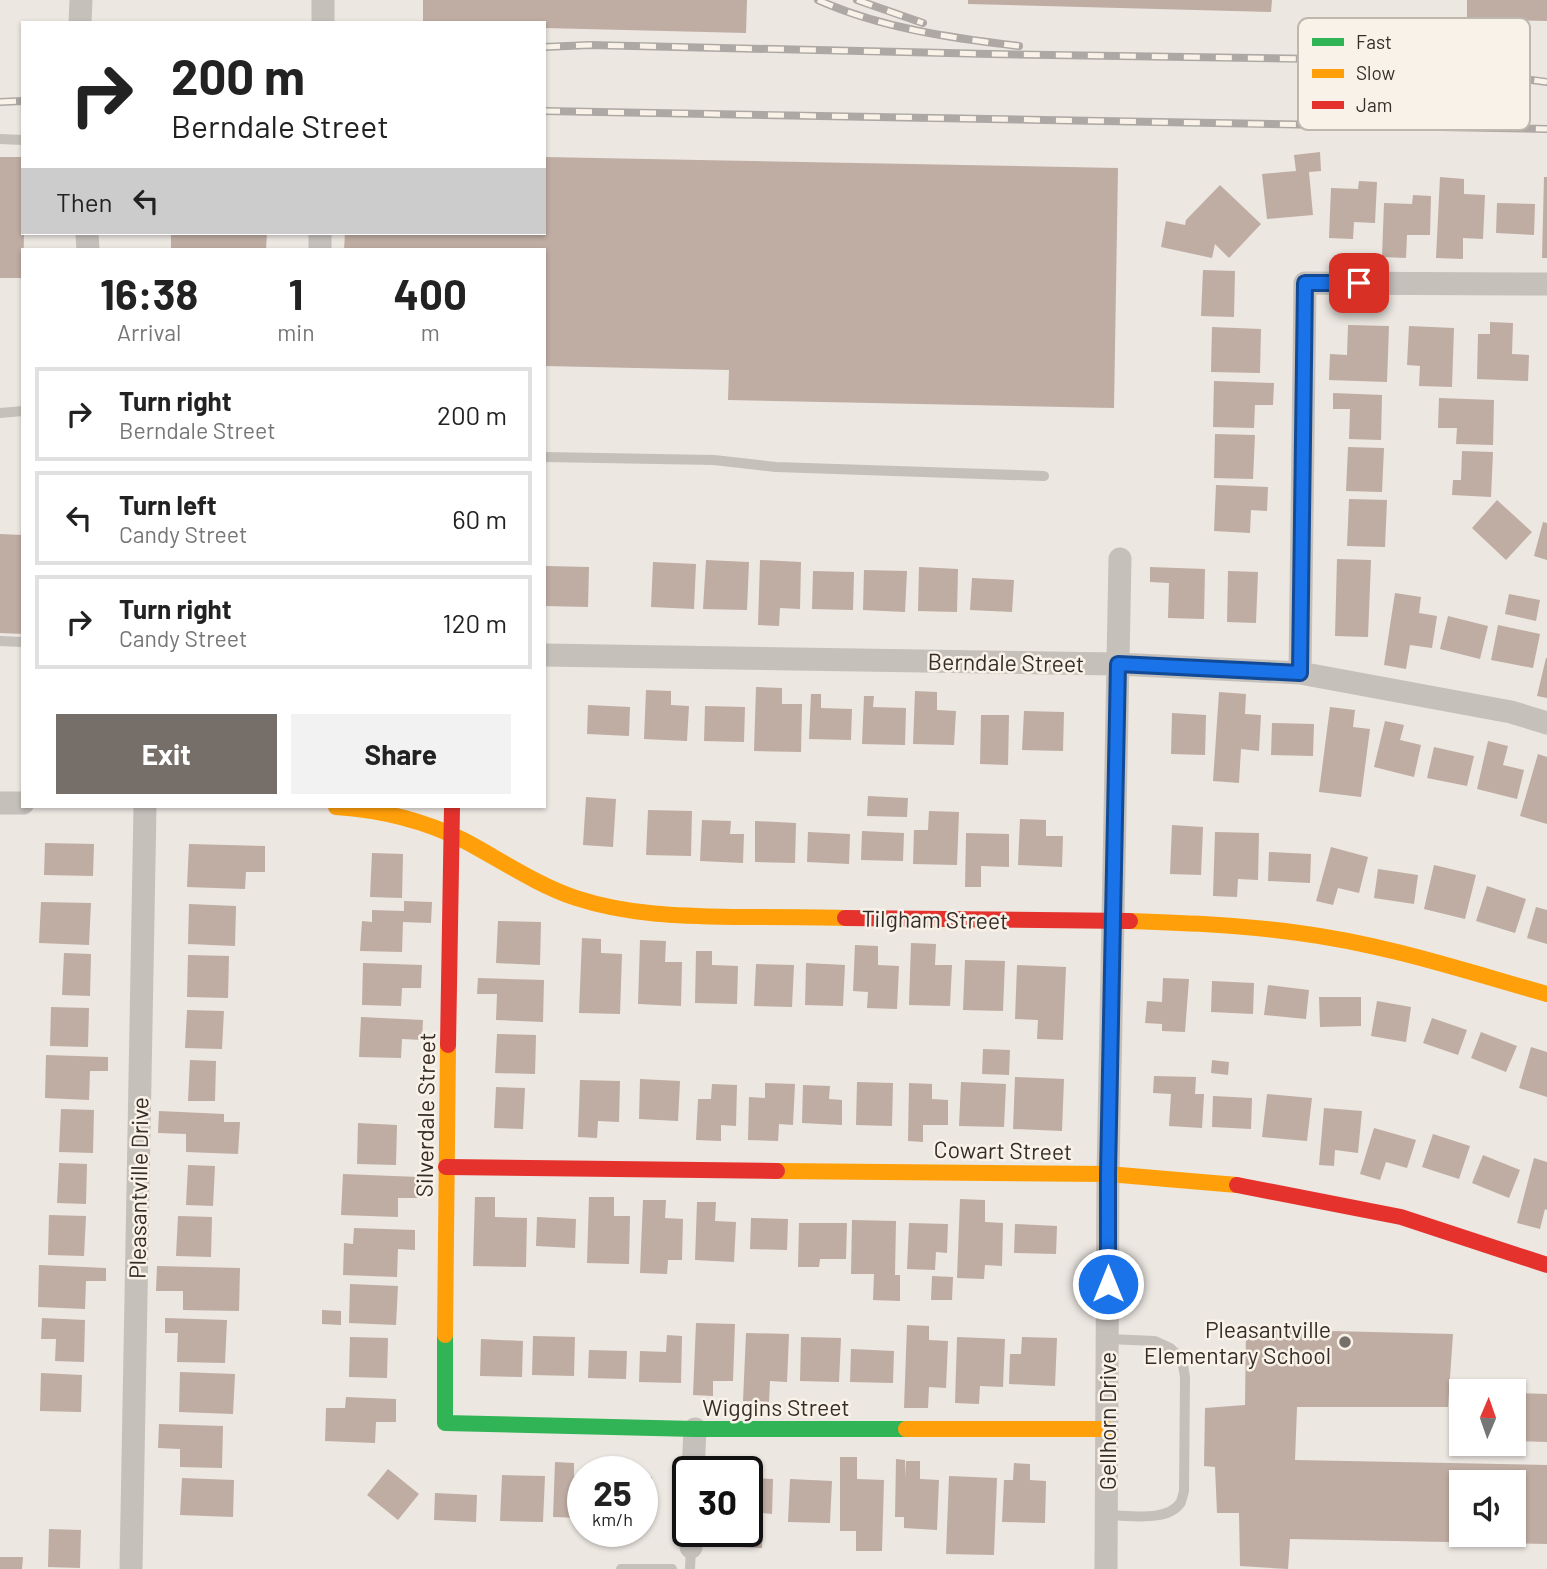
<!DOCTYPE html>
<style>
:root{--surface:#fff;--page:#f2f2f2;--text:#222;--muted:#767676;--line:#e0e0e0;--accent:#766e69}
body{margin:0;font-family:Barlow,sans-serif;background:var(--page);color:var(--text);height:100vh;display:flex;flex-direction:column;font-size:26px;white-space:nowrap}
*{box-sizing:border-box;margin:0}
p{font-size:23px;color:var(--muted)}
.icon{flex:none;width:38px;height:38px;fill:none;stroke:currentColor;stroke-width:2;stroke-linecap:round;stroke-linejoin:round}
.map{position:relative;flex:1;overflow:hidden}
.side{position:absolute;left:21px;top:248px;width:525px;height:560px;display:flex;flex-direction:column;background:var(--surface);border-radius:0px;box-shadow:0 2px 5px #0004}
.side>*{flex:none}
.top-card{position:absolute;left:21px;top:21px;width:525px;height:214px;border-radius:0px;box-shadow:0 2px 5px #0004;background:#fff;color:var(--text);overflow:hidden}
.needle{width:46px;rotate:2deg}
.controls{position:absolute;left:1449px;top:1379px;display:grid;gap:14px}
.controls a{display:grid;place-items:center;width:77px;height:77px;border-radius:0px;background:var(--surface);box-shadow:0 2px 5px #0004;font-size:35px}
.speed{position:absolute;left:567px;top:1456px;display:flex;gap:14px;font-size:35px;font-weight:700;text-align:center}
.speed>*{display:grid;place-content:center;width:91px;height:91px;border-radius:50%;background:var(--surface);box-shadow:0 2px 5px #0004;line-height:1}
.speed small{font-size:18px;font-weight:400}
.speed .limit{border:4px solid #111;border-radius:10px;background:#fff;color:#111}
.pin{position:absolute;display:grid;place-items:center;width:60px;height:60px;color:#fff;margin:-30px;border-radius:14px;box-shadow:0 4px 10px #0006}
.me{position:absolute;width:77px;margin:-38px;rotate:0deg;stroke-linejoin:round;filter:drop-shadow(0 0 5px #0008)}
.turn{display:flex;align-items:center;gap:24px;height:147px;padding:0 35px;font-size:32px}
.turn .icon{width:91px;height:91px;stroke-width:2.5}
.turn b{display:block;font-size:49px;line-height:60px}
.then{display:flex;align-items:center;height:66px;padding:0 35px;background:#0003;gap:14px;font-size:26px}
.eta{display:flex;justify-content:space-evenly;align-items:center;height:119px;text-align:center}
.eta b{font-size:42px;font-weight:700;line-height:49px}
.button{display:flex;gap:14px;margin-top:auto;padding:14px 35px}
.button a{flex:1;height:80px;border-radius:0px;background:var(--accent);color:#fff;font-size:28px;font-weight:700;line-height:80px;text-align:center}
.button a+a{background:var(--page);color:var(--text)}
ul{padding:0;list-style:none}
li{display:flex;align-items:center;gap:21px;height:94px;margin:0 14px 10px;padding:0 21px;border:4px solid var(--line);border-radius:0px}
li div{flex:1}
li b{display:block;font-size:26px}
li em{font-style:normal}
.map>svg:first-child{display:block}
</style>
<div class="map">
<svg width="1547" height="1569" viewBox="0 0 1547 1569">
<rect width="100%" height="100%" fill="#ece7e1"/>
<path fill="#bfada3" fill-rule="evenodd" d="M423,0H747L746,33L544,28V23H423Z
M968,0H1272L1271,12L968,4Z
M1467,0H1547V21L1467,19Z
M1320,152L1321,171L1309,172L1313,215L1267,219L1262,174L1296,171L1294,155Z
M0,157H23V233H24L23,278H0Z
M544,157L1118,168L1114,408L728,400L729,370L544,366V250H344L345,233H544Z
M1440,177L1464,179V194L1485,195L1483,239L1463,238V259L1436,258Z
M1544,177H1547V258H1542Z
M1359,181L1377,182L1375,223L1354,222L1353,239L1329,238L1331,188L1358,189Z
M1220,185L1261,224L1229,258L1215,244L1212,258L1161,247L1166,221L1185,225L1186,220Z
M1413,195L1431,196L1430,235H1407L1406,258L1382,257L1384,203L1412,204Z
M1497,203L1535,204L1534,235L1496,233Z
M171,233H267L266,250H171Z
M1203,270L1235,271L1234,317L1201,316Z
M1490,322L1513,323L1512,354L1529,355L1528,381L1477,379L1478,334H1490Z
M1348,325L1389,326L1387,382L1329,380L1330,354L1347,355Z
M1409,326L1454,328L1452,387L1419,386L1420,366L1407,365Z
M1212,327L1261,329L1260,373L1211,372Z
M1214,381L1274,383L1273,405H1255L1254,428L1213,427Z
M1333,393L1382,395L1381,440L1349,439L1350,409H1333Z
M1439,398L1494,400L1493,445L1456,444L1457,428H1438Z
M1215,434L1255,435L1253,479L1214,478Z
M1348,447L1384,448L1382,492L1346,491Z
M1462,451L1493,452L1491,497L1452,495L1453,480H1461Z
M1216,485L1268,487L1267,511L1251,510L1250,533L1214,531Z
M1349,499L1387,500L1385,547L1347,546Z
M1497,500L1532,532L1506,560L1472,528Z
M1543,522L1547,523V560L1534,556Z
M0,534L23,535V634L0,633Z
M1337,559L1371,560L1368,637L1335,636Z
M706,560L749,562L747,610L703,609Z
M760,560L801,562L800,609L780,608L779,626L758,625Z
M653,562L696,564L694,609L651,607Z
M546,566L589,567L588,607L544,606Z
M919,567L958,569L957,612L918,611Z
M1150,567L1205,569L1204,619L1168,618L1169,583L1150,582Z
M864,570L907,571L905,612L863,610Z
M813,571L854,572L853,610L812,609Z
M1228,571L1258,572L1256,623L1227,622Z
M972,578L1014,580L1012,612L970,610Z
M1395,593L1421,597L1419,613L1437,616L1432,648L1410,645L1406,669L1384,665Z
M1509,594L1540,600L1536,621L1505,614Z
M1448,616L1488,626L1480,659L1440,649Z
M1498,625L1540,634L1533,668L1491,660Z
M1546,658H1547V698L1537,696Z
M756,687L782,688V704H802L801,752L754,751Z
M646,690L671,691V705L689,706L687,741L644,739Z
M915,691L937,692V710L956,711L954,745L913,744Z
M1219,692L1246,694L1245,714L1261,715L1259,751L1241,749L1239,783L1213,781Z
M811,694H821V708L852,709L851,740L809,739Z
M864,696H874L873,707L906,708L905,745L862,744Z
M588,705L630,707L629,736L587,734Z
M705,706L745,707L744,742L704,741Z
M1330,707L1355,710L1353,727L1370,729L1361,797L1319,792Z
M1024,711L1064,712L1063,751L1022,750Z
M1172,713L1206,715L1205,755L1171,754Z
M981,715H1009L1008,765L980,764Z
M1385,721L1404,725L1400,740L1421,745L1414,777L1374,767Z
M1272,723L1314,724L1313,756L1271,755Z
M1488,741L1508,746L1503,765L1524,770L1517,799L1477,789Z
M1434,747L1474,756L1467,786L1427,778Z
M1538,754L1547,757V824L1520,816Z
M868,796L908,798L907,817L867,816Z
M586,797L616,799L613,847L583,845Z
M648,810L692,811L691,856L646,855Z
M929,811L959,812L957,865L913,864L914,830H928Z
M1020,819L1046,820V836H1063L1062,867L1018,865Z
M702,820L731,821L730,834H744L743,863L700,861Z
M755,821L796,823L795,863L755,862Z
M1172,825L1203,827L1201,875L1170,874Z
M862,831L904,833L903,861L861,860Z
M808,832L850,834L849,864L807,862Z
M1215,832L1259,833L1258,880L1238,879L1237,897L1213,896Z
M966,833L1009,834V867L981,866V887H965Z
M45,843L94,844L93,876L44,875Z
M189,844L265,846V872H246L245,889L187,887Z
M1331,847L1368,857L1359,893L1338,888L1333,905L1316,901Z
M1269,852L1311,854L1310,883L1268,881Z
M372,853L403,854L402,898L370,897Z
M1434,865L1476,875L1465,919L1424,909Z
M1378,869L1418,875L1414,904L1374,898Z
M1487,886L1526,899L1515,933L1476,921Z
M404,901L432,902L431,923L403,922L402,952L360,951L362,921L372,922V910L404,911Z
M41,902L91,903L89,945L39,943Z
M189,904L236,906L235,946L188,944Z
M1536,907L1547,910V944L1527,938Z
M498,921L541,922L540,965L496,963Z
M582,938L601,939V953L622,954L620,1014L579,1013Z
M640,940L666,941L665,962H682L681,1006L638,1004Z
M911,943L936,944L935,965H952L950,1006L909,1005Z
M855,945L878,946V965L899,966L897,1009L867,1008L868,992L853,991Z
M696,951H712V965L738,966L737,1004L695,1003Z
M64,953L91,954L90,996L62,995Z
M188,955L229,956L228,998L187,997Z
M965,960L1005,961L1003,1011L963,1010Z
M363,963L422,965L421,988H402L401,1006L362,1005Z
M806,963L845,965L843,1006L805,1005Z
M756,964L794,965L792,1007L754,1006Z
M1017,965L1066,967L1063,1040L1037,1039L1038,1020L1015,1019Z
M478,978L544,980L543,1022L496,1020L497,994H477Z
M1163,978L1189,979L1185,1032L1162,1031V1024L1145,1023L1147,1001L1162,1002Z
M1212,981L1254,983L1253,1014L1211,1012Z
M1268,985L1309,990L1306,1019L1264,1015Z
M1319,997H1361V1026L1320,1027Z
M1377,1001L1411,1007L1406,1042L1371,1036Z
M51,1007L89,1008L88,1047L50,1046Z
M187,1010L224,1011L222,1049L185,1048Z
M361,1017L423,1020L422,1040L402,1039L401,1058L359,1057Z
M1432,1018L1467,1030L1458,1055L1423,1043Z
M1481,1032L1517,1046L1506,1072L1471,1058Z
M497,1034L536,1035L535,1074L495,1073Z
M1531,1047L1547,1052V1097L1519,1088Z
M983,1049L1010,1050L1009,1075L982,1074Z
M46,1055L108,1057V1071H90L89,1100L45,1098Z
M190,1060L216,1061L215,1101H188Z
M1212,1060L1229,1062L1228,1075L1211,1073Z
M1154,1076L1196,1077L1195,1094H1204L1202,1128L1169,1126L1171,1094L1153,1093Z
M1015,1077L1064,1079L1062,1131L1013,1129Z
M640,1079L680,1081L678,1121L639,1119Z
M580,1080L620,1081L619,1122L598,1121L597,1138L578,1137Z
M857,1082L893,1083L892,1126L856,1125Z
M961,1082L1006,1084L1004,1127L959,1126Z
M765,1083L795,1084L793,1125L779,1124L778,1141L748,1140L749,1097L765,1098Z
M909,1083L932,1084V1099L948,1100V1125H923V1142L908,1141Z
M712,1084L737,1085L736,1126L721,1125V1141L696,1140L698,1099H711Z
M803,1085L830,1086L829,1099L842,1100V1125L802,1123Z
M496,1087L525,1088L523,1129L494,1128Z
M1267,1094L1312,1098L1307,1141L1262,1137Z
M1213,1096L1252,1098L1251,1129L1212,1127Z
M1324,1108L1362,1111L1358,1153L1335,1150L1334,1166L1319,1165Z
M61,1109L94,1110L93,1153L59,1152Z
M159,1111L224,1114V1122H240L238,1154L186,1152V1134L158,1133Z
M358,1123L397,1125L396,1165L357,1164Z
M1374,1128L1416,1140L1407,1168L1386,1162L1380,1180L1360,1174Z
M1433,1134L1470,1146L1459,1179L1422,1167Z
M1483,1155L1520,1170L1509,1198L1472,1183Z
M1534,1158L1547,1162V1210L1545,1209L1540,1229L1517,1223Z
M59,1163L87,1164L86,1204L57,1203Z
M188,1165L215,1166L213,1206L186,1205Z
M343,1174L419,1177L418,1198H398V1217L341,1215Z
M475,1197H495V1217L527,1218L526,1267L473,1266Z
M589,1197H614V1216H630L629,1264L587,1263Z
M960,1199L985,1200V1222L1003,1223L1002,1266L985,1265L984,1279L957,1278Z
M643,1200H666L665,1218L683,1219L682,1260H668L667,1274L640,1273Z
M697,1202H716L715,1221L736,1222L734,1262L695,1260Z
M49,1215L86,1216L84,1256L48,1255Z
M178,1216L212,1217L211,1257L176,1256Z
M537,1217L576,1219L575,1248L536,1246Z
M751,1218L788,1219L787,1250L750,1249Z
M852,1220L896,1221L895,1275H900V1301L873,1300L874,1274H851Z
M799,1223H847L846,1259H820L819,1267H798Z
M909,1223L948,1224L947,1253L936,1252L935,1270L907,1269Z
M1015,1224L1057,1226L1056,1254L1014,1253Z
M354,1228L415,1230V1250L398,1249L397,1277L343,1275L344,1243L353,1244Z
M39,1265L106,1268V1281H86L85,1309L38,1307Z
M157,1266L240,1268L239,1311L183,1310V1291H156Z
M932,1276L953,1277L952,1300H931Z
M350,1284L398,1286L396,1325L349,1323Z
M322,1310L341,1311V1325L322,1324Z
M42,1318L85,1320L84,1362L55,1361L56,1339H41Z
M165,1318L227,1320L225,1363L177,1362L178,1333H165Z
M696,1323L735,1324L733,1381H713V1396L693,1395Z
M907,1325L929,1326V1340L948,1341L946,1388L929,1387L928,1408H904Z
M1246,1329L1453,1334L1448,1407H1297L1295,1460L1547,1465V1544L1290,1539L1288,1569L1240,1566L1239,1513H1217L1215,1467L1204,1466L1205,1408L1245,1405ZM1461,1482H1514V1535H1461Z
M746,1333L789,1334L787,1382L770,1381L769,1402L743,1401Z
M667,1335L682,1336L681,1383L639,1382L640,1351L666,1352Z
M533,1336L575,1337L574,1376L532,1375Z
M350,1337L388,1338L387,1378L349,1377Z
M801,1337L841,1338L839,1382L800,1381Z
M957,1337L1005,1339L1003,1387L980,1386L979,1404L955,1403Z
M1022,1337L1057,1338L1055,1386L1009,1384L1010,1354H1021Z
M481,1339L523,1341L522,1377L480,1376Z
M851,1349L894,1351L893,1383L850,1382Z
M589,1350L627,1351L626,1379L588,1378Z
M180,1372L235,1374L233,1414L179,1412Z
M41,1373L82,1375L81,1412L40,1411Z
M1514,1393L1547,1394V1442L1514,1441Z
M346,1397L396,1399V1422H376L375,1443L325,1441L326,1408H345Z
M159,1424L223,1426L222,1468L180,1467V1449L158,1448Z
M840,1457H857V1479L884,1480L882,1551H856V1531H840Z
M896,1459L905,1460V1478L906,1461H920V1479L939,1480L937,1530L904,1528V1517H895Z
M610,1461H625V1472H609Z
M555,1462L574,1463V1476H583V1518L553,1517Z
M1014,1463L1030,1464V1480L1046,1481L1045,1523L1002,1522L1004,1480H1013Z
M388,1469L419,1494L398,1520L367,1495Z
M502,1475L545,1476L543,1522L500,1521Z
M949,1476L997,1478L994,1555L946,1554Z
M642,1477H652L651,1510H642Z
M182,1478L234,1480L233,1517L180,1515Z
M747,1478L773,1479L772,1514L763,1513L762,1548L718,1546V1531H747Z
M790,1479L832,1481L830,1523L788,1522Z
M435,1493L477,1495L476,1522L434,1520Z
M49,1529L81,1530L80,1568L48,1567Z
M0,1557H23L22,1569H0Z"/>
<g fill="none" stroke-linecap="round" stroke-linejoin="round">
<path stroke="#c5c0ba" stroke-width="10" d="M0,139L23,140
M0,413L23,411
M544,457L714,460L776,467L1044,476
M0,641L23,642
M1107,1515C1128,1515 1168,1523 1181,1502C1181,1501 1184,1492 1184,1491L1185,1377L1182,1359L1170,1348L1155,1341L1108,1339
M621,1569H672
M690,1569L691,1547"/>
<path stroke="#c5c0ba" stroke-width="23" d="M323,0V23
M80,23L81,0
M87,233L88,250
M320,250V233
M544,655L1118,664L1300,673L1511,712L1547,723
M1300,673L1305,283L1547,284
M0,803H23
M693,1472L695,1429
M691,1547V1531
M131,1569L145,807
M1106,1569L1108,1174L1120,559"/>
<path stroke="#30b455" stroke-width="16" d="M445,1335V1423L695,1429H906"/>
<path stroke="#ff9f0a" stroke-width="16" d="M336,807C381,810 423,820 463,840C501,860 535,884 576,898C628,915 680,916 734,917C771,917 808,917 845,918
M1130,921C1187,923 1243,925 1299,933C1384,944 1465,971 1547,994
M777,1171L1108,1174L1237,1185
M445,1335L448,1045
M906,1429H1107"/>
<path stroke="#e5322d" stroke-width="16" d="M845,918L1130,921
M448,1045L452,807
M446,1167L777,1171
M1237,1185L1401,1217L1547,1265"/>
<defs>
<path id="rail" d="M818,0C881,28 951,38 1019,46
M857,0L923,23
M544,47L590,45L991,54L1382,60L1441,65L1502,76L1547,82
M0,102L23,101
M544,111L1547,129"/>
</defs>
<use href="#rail" stroke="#ada8a4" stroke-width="8"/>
<use href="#rail" stroke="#f9f2e8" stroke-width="5" stroke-dasharray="16" stroke-linecap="butt"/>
</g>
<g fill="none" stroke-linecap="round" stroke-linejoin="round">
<defs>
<path id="route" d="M1108,1284V1174L1118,664L1300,673L1305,283H1359"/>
</defs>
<use href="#route" stroke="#114b97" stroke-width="18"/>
<use href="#route" stroke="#1a73e8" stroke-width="12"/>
</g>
<circle fill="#766e69" stroke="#f9f2e8" stroke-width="2.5" cx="1345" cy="1342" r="7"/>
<g text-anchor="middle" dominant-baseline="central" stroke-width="5" stroke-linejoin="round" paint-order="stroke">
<g font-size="23" fill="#362d28" stroke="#f9f2e8">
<text transform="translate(1006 662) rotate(1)">Berndale Street</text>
<text transform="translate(935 919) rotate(1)">Tilgham Street</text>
<text transform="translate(425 1115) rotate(-89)">Silverdale Street</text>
<text transform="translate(1003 1150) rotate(1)">Cowart Street</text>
<text transform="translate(138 1188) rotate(-89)">Pleasantville Drive</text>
<text x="776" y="1407">Wiggins Street</text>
<text transform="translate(1107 1421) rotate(-90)">Gellhorn Drive</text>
</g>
<g font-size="23" fill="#362d28" stroke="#f9f2e8" text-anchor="end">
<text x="1331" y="1329">Pleasantville<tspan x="1331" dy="26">Elementary School</tspan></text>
</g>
</g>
<rect x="1298" y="18" width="232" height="112" rx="10" fill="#f9f2e8" stroke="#beb7ae" stroke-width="2"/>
<rect x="1312" y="38" width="32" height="8" fill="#30b455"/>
<rect x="1312" y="69" width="32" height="9" fill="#ff9f0a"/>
<rect x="1312" y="101" width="32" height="8" fill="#e5322d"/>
<g font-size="19" fill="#362d28">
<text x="1356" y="49">Fast</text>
<text x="1356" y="80">Slow</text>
<text x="1356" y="112">Jam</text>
</g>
</svg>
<div class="controls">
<a><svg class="needle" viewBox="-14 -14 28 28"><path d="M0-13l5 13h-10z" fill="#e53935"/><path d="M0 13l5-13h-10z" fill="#767676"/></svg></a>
<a><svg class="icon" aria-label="sound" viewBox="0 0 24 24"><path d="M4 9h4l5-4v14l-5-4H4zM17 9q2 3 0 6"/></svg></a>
</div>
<div class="speed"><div>25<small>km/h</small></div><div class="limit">30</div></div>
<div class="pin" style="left:1359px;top:283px;background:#d93025"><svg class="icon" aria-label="arrive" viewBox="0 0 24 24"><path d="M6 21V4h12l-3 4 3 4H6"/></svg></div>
<svg class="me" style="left:1108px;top:1284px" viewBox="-20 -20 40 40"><circle r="17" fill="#1a73e8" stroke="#fff" stroke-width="3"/><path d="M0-11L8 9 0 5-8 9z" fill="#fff"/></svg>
<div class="top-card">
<div class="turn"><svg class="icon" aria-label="right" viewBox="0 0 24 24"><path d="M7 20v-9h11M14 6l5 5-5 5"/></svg><div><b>200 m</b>Berndale Street</div></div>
<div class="then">Then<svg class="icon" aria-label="left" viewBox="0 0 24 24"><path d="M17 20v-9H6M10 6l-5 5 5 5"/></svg></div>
</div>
<section class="side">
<div class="eta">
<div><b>16:38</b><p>Arrival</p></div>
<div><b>1</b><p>min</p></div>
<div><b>400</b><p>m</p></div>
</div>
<ul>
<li><svg class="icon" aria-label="right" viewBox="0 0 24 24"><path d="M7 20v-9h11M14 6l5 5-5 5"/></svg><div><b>Turn right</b><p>Berndale Street</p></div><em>200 m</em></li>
<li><svg class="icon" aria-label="left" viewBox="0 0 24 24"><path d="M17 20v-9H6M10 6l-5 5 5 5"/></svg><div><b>Turn left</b><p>Candy Street</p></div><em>60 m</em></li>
<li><svg class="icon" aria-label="right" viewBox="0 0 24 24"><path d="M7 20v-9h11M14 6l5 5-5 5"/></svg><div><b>Turn right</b><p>Candy Street</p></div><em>120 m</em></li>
</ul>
<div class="button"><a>Exit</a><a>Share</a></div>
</section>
</div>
